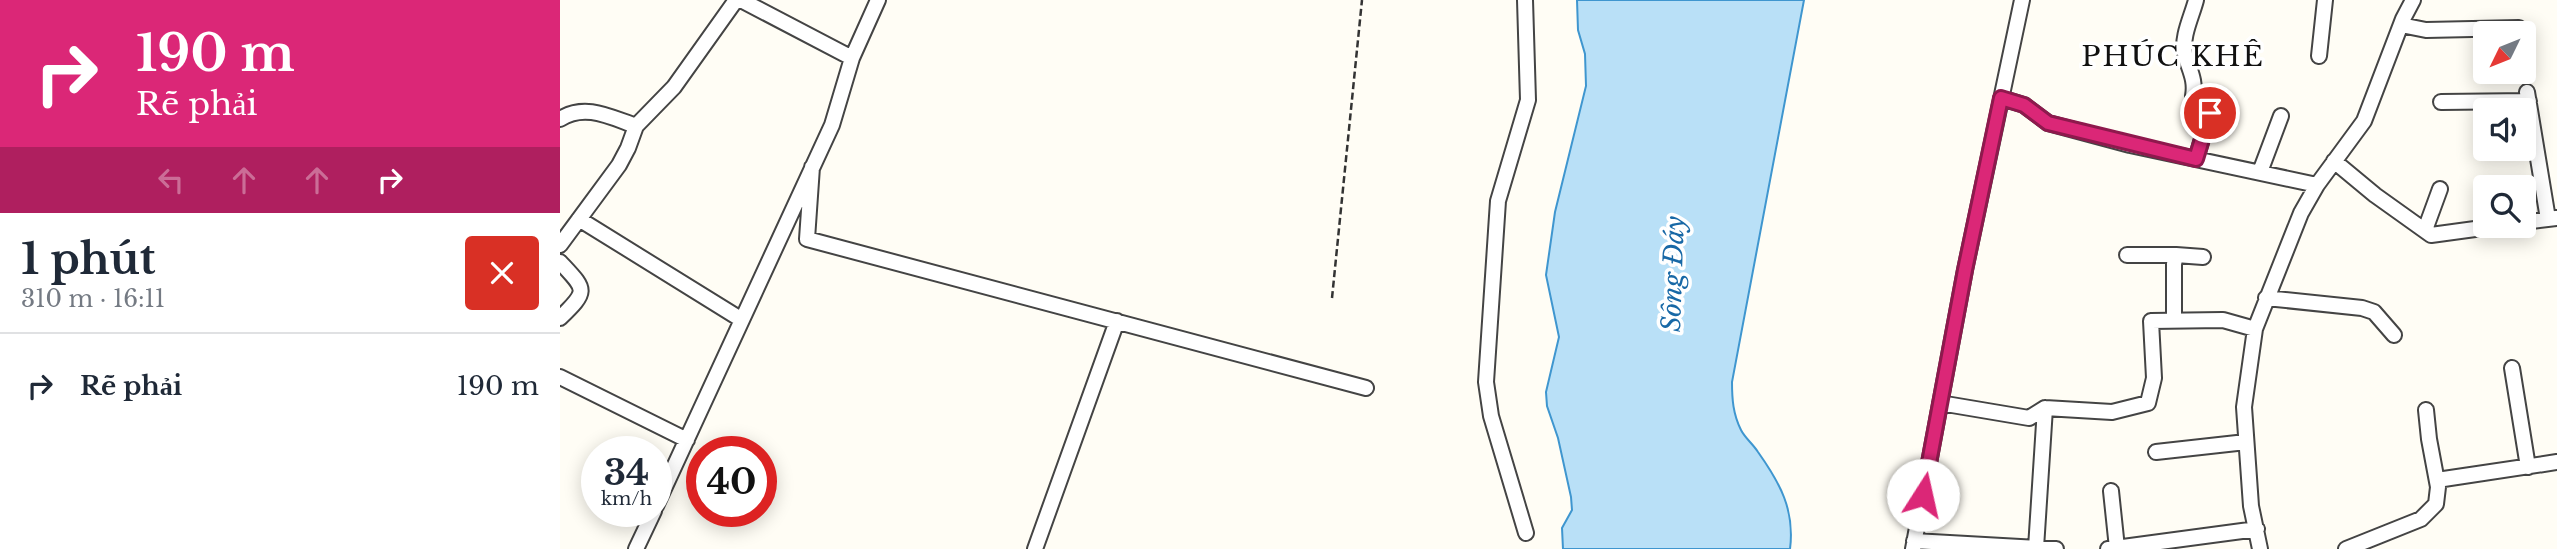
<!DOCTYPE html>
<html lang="vi">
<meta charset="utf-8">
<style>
:root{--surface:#fff;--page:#f2f2f3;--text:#1f2937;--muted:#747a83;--line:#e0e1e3}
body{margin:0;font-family:"Libre Baskerville",serif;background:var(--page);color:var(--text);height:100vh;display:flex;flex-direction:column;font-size:26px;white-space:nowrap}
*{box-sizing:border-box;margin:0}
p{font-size:23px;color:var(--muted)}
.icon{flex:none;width:38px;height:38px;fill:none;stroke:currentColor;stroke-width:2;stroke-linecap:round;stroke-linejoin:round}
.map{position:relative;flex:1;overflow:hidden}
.sheet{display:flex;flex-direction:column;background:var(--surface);width:560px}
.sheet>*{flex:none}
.top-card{background:#db2777;color:#fff;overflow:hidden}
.needle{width:46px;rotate:227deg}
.controls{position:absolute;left:1913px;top:21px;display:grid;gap:14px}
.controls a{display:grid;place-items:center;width:63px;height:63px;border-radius:7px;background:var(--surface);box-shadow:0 4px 18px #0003;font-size:35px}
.speed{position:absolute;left:21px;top:436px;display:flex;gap:14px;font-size:35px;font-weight:700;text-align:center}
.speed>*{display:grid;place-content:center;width:91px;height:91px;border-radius:50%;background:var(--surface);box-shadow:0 4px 18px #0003;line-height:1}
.speed small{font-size:18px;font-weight:400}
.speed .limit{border:10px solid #d22;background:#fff;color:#111}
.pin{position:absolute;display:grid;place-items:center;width:60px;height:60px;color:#fff;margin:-30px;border:4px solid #fff;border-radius:50%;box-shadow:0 2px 7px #0007}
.me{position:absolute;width:77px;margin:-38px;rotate:10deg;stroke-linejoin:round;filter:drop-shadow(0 0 5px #0008)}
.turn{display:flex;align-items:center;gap:24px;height:147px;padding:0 21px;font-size:32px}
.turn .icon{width:91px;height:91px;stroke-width:2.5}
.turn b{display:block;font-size:49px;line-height:60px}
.lanes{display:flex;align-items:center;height:66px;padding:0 21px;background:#0003;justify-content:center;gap:35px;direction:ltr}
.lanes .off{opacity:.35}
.round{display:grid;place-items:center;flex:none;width:74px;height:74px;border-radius:7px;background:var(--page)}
.overview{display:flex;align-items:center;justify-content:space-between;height:119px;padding:0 21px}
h1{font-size:42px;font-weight:700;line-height:52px}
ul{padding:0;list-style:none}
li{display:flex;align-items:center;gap:21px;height:105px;padding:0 21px;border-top:2px solid var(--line)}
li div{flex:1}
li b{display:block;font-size:26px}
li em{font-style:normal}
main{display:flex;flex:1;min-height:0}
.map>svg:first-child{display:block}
</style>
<main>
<section class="sheet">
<div class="top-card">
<div class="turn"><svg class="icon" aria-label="right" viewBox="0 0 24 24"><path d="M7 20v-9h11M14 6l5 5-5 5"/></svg><div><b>190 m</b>Rẽ phải</div></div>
<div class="lanes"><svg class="icon off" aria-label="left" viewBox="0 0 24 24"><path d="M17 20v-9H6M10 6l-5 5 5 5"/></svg><svg class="icon off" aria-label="ahead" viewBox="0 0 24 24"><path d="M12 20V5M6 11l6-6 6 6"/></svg><svg class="icon off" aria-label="ahead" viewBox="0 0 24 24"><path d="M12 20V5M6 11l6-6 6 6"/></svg><svg class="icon" aria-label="right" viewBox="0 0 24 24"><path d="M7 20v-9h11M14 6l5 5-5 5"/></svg></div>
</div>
<div class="overview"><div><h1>1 phút</h1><p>310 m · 16:11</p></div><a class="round" style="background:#d93025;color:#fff"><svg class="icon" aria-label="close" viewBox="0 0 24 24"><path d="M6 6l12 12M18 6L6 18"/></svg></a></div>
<ul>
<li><svg class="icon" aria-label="right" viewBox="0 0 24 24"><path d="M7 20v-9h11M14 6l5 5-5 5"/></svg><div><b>Rẽ phải</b></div><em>190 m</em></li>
</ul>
</section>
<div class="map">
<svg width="1997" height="549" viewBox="0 0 1997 549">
<rect width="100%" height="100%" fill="#fffdf5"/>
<path fill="#b9e0f7" stroke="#3f96cf" stroke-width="2" d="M1017,0H1244L1172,382C1172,399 1173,414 1181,430C1185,438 1193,444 1198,452C1220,483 1235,510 1230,549H1003L1002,528L1012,510L1011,497L998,438L987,406L986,392L999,337L986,275L995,212L1026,86L1025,54L1018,30Z"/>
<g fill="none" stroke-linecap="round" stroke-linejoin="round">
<defs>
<path id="minor" d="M181,0L292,58
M965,0L968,100L938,201L926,382L931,416L966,533
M1841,25L1866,30L1959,28
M1759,56L1765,0
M1967,92L1988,219
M1441,98L1464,105L1488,123L1570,145L1757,185
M1881,102L1969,101
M0,119C25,103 50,117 76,126
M1636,159L1650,112L1633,96C1636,79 1629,70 1625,54C1621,37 1632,16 1636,0
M1774,161L1815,195L1871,235L1937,226
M252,167L247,239L806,388
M1700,172L1721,116
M19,219L182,320
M1964,222L1996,218
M1865,230L1880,189
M0,245L59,165L68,148L76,126L114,87L176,0
M1567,255H1616
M0,262C26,290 29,290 0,318
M1706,298L1802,308L1814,312L1834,335
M1614,321V264L1616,255L1643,257
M1952,368L1968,467
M0,377L127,440
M1380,403L1469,418L1485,408L1552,412L1588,403L1594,378L1591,321L1663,320L1695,329
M1596,452L1686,442
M1877,480L1997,462
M1551,491L1557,548
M96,506L272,125L292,58L318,0
M1354,541L1496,549
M1476,548L1485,408
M76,549L94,511
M475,549L557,321
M1353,549L1405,270L1462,0
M1548,549L1697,529
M1700,549L1691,506L1684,407L1695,329L1741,213L1757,185L1804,121L1843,19L1853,0
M1786,549L1861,519L1876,504L1878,487L1869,439L1866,410"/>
</defs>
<use href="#minor" stroke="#444" stroke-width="18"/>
<path stroke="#333" stroke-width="2.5" stroke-dasharray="7 3.5" stroke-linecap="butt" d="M772,298L802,0"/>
<use href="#minor" stroke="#fff" stroke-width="14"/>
</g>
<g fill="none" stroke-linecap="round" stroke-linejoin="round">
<defs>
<path id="route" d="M1363,495L1405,270L1441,98L1464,105L1488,123L1636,159L1650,113"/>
</defs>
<use href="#route" stroke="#8e194d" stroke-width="18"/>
<use href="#route" stroke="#db2777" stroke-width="12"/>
</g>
<g text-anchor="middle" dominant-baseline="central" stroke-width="7" stroke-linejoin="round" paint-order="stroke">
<g font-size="26" font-style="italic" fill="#1768a6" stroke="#fff">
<text transform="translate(1113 274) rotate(-88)">Sông Đáy</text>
</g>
<g font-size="28" letter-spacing="2" fill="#111" stroke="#fff">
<text x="1613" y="56">PHÚC KHÊ</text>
</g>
</g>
</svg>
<div class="controls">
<a><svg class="needle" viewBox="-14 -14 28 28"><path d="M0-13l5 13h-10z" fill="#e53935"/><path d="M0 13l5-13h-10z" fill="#747a83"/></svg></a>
<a><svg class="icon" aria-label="sound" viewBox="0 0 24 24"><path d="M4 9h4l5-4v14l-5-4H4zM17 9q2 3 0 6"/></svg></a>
<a><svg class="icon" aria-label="search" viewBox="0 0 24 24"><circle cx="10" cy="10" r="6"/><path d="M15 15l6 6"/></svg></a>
</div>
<div class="speed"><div>34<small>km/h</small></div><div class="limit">40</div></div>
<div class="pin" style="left:1650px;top:113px;background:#d93025"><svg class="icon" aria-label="arrive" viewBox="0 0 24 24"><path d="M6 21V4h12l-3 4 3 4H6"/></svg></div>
<svg class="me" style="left:1363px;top:495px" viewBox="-20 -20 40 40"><circle r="19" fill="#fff"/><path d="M0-13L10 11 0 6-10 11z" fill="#db2777"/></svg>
</div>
</main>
